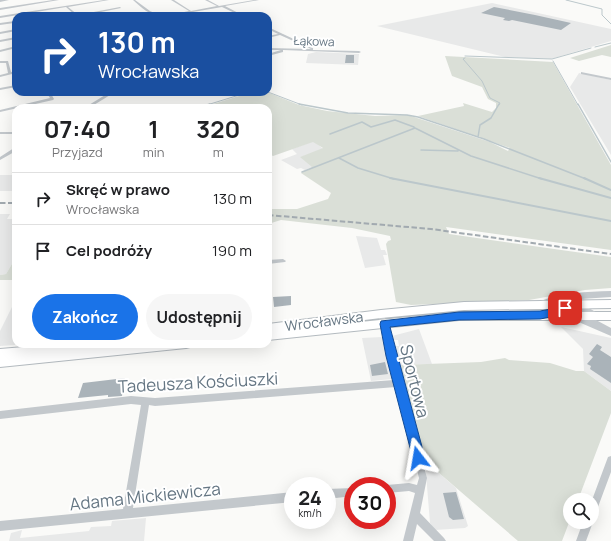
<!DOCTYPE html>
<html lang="pl">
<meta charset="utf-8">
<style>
:root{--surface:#fff;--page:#f6f6f6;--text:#202124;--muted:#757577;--line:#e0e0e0;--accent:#1a73e8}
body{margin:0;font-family:Manrope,sans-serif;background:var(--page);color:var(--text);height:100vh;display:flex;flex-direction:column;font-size:15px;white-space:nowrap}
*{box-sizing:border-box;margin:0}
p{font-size:13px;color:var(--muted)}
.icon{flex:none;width:22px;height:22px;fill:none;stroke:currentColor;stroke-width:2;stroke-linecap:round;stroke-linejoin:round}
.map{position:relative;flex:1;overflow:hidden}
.sheet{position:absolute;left:12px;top:104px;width:260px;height:244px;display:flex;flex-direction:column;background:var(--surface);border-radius:12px;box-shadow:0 4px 16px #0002}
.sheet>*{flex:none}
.guide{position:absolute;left:12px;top:12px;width:260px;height:84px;border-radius:12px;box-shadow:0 4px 16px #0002;background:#1a4fa0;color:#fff;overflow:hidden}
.buttons{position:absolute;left:563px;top:493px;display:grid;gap:8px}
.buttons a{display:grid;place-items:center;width:36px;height:36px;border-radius:50%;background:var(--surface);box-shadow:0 4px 16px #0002;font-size:20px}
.speed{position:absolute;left:284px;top:477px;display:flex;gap:8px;font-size:20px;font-weight:700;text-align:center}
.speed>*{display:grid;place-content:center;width:52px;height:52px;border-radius:50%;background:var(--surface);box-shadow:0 4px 16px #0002;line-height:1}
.speed small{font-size:10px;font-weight:400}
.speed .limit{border:6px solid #d22;background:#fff;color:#111}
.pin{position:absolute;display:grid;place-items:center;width:34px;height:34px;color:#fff;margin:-17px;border-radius:8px;box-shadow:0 2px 6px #0006}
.me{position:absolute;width:44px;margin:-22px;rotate:346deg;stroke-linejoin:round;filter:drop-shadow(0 0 3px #0008)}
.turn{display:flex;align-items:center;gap:14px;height:84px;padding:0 20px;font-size:18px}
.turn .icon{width:52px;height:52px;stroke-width:2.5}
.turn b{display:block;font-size:28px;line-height:34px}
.eta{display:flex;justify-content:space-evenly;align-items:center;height:68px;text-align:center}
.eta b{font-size:24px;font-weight:700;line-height:28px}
.action{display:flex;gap:8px;margin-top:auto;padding:8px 20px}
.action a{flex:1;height:46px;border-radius:24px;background:var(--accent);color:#fff;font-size:16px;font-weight:700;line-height:46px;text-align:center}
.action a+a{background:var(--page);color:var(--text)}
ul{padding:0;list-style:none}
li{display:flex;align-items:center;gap:12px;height:52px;padding:0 20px;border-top:1px solid var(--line)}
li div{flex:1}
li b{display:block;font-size:15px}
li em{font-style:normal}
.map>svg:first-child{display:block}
</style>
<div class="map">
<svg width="611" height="541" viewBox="0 0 611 541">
<rect width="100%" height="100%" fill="#fafaf8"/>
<path fill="#e8e9e9" d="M492,3L611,29V41L551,59L505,57L377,26Z
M316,52L359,54L358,65L306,63L308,54Z
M579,73L611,80V155L570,87Z
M314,141L323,149L301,157L313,167L305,170L301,168L297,169L281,160L297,154L292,149Z
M0,175H16V191H0Z
M0,214H10L7,219H16V257L6,274L0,275Z
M356,236L377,238L381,250H385L387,255H383L386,265L365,268Z
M16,299V343L15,345L0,346V331Z
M561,327L611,338V391L584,371L583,349Z
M419,329L432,364L400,365L395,346H399L398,340H394L392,336Z
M382,337L392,379L371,381L362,338Z
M425,461L456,488L468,526L465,528L435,530L430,523Z
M146,518L144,541H9L11,533L22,530L20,538L89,531L91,527L111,526L112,521Z"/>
<path fill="#dadfd7" d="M611,45V57L602,55L579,61L570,58Z
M445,56L553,62L611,165V250L446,227L449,234L611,257V288L585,290L529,300L411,305L396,302L386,244L388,241L391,240L390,236L352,228L281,220L268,224V209H297L328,199L331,193L301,173L312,167L300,157L323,148L313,142L273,156L268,153V108H200L252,92H267L299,105L327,111L375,116L408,115L490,142L508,151L510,148L418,116L464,106L463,103L492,112L496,108V103L488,99L482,87L452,76Z
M16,257V280H0V275L6,274Z
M505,358L509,360L550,363L576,371H584L611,391V413L578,500H570V520L562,541H518L425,461L400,365L481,362Z"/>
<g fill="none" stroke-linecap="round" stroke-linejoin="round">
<path stroke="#bbc7cb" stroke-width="1" d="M566,0L602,9V15L611,24
M595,47L611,43
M465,56L552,59L591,48
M465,58L463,59L482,81L490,98L500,103L499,105
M553,61L578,105
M268,92L302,105
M207,105L249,92"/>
<path stroke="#bbc7cb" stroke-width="1.5" d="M299,104L348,113L407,115L418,117L484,139L586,179
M578,104L611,162
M197,108L210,104
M330,134L362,122L371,127L395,120L414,127
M478,137L480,125L491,118L499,104
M421,150L458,151
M339,158L358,168L394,179
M302,172L415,128L471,156L542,179"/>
<path stroke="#bbc7cb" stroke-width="2" d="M390,178L611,221
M539,178L611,198
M584,178L611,190"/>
</g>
<path fill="#aab3b9" d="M494,7L535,15L571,23L561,30L512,20L509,21L503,20L505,18L481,13Z
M346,55H354V63H345Z
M291,296V305L274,307L273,297Z
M597,344L602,347L600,350L611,357V383L590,369L591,366L587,364L593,357L589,354Z
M385,362L388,374L372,376L370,365Z
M125,378L122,396L108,397V395L78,398L83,383Z
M456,492L464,519L453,520L449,517L443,493Z"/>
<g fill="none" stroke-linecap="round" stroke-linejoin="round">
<defs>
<path id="secondary" d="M611,300V308L464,310L381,318L291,329L459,312H611V320H459L268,340V324L381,310L464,302Z
M60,344H116L115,346L139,344H191L190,347L186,348L0,367V349Z"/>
</defs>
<use href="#secondary" stroke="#b3babf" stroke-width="2"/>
<path fill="#c3c8cc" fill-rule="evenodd" d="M0,0H9L0,2Z
M53,0H59L0,10V8Z
M104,0H109L68,7L78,15L120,7L121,8L81,16H76L66,7L0,18V16Z
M133,0H135L150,11L161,16C150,16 141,7 133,0Z
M171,0H174L191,11L217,6L205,0H208L219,6L254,0H259L225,6L244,16H241L222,7L170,16H165L189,11Z
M15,21L14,23L0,25V23Z
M268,27L313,48V50L359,51L361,52L359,53L283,50V52L268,56V54L281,50H268V48L311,49L280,35L268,38V36L278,34L268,29Z
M16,29V31L0,34V32Z
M16,37V39L0,42V40Z
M16,46V48L0,52V50Z
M0,61H8L11,72L16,71V73L0,77V75L8,73L6,63H0Z
M581,72L611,78V80L581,74Z
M16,85V87L0,90V88Z
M46,92H50L54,99L53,100L0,112V110L50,98Z
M110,92H115L89,108H84Z
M0,132H16V134H0Z
M14,148H16V151L0,160V157Z
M283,259L286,261L285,262L268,264V260Z
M381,311L383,312L384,314L427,478L420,513L444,538L446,541H434L417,524L413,541H403L415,493L409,491L387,493V486H384L387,485L409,483L417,485L419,478L396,387L155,406L149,405L133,508L293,492V502L0,531V521L123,509L141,405L131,404L0,419V411L131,396L155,398L394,380L378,314L379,312Z
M611,456V472L595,515L592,517V500L608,457Z
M353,488V496L327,499V489Z
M592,520L593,522L586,541H576L583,522H592Z"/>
<path fill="#c3c8cc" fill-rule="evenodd" d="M611,291V297L566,300L541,307L538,306L537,304L538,302C562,292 586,292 611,291Z
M577,301L599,314L600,317L599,320H596L611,328V336L574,320L573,317L574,314L577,313L592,319L576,308C567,312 554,320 544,316L543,314L544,312L557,309Z"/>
<use href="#secondary" fill="#fff" fill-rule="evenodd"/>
<path stroke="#a2aab0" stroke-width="2" stroke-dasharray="5.5 2.5" stroke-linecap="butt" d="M0,203H16
M268,215L431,229L611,254"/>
</g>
<path fill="#1a73e8" stroke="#114b97" d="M565,304L569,306L570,308L569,311L562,315L540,319L459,320L390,327L425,458L423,463L418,465L414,463L386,356L380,324L381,321L459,312L540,311L557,308Z"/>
<g text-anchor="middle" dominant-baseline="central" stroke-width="4" stroke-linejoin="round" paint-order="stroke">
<g font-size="12" fill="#657683" stroke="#fff">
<text transform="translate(314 41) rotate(2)">Łąkowa</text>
</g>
<g font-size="14" fill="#657683" stroke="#fff">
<text transform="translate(324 321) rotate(-7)">Wrocławska</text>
</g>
<g font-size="17" fill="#657683" stroke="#fff">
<text transform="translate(415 381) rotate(76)">Sportowa</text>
<text transform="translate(198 382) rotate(-3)">Tadeusza Kościuszki</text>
<text transform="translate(145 496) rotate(-6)">Adama Mickiewicza</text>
</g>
</g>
</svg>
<div class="buttons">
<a><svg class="icon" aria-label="search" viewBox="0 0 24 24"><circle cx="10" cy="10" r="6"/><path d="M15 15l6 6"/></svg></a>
</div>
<div class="speed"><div>24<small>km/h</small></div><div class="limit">30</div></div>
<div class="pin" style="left:565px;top:308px;background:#d93025"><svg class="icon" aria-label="arrive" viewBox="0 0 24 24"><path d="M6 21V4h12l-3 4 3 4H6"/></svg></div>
<svg class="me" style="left:418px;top:458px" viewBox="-20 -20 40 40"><path d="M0-17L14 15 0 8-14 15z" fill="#1a73e8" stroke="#fff" stroke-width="4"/></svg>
<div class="guide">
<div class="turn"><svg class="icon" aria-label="right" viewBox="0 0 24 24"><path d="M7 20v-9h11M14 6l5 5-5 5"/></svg><div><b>130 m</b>Wrocławska</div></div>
</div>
<section class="sheet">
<div class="eta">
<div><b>07:40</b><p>Przyjazd</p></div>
<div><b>1</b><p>min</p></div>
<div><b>320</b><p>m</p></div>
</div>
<ul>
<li><svg class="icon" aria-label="right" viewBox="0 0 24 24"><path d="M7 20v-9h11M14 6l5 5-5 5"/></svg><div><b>Skręć w prawo</b><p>Wrocławska</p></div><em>130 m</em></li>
<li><svg class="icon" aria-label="arrive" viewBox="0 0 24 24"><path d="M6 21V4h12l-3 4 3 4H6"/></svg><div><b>Cel podróży</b></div><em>190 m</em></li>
</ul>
<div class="action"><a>Zakończ</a><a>Udostępnij</a></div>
</section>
</div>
